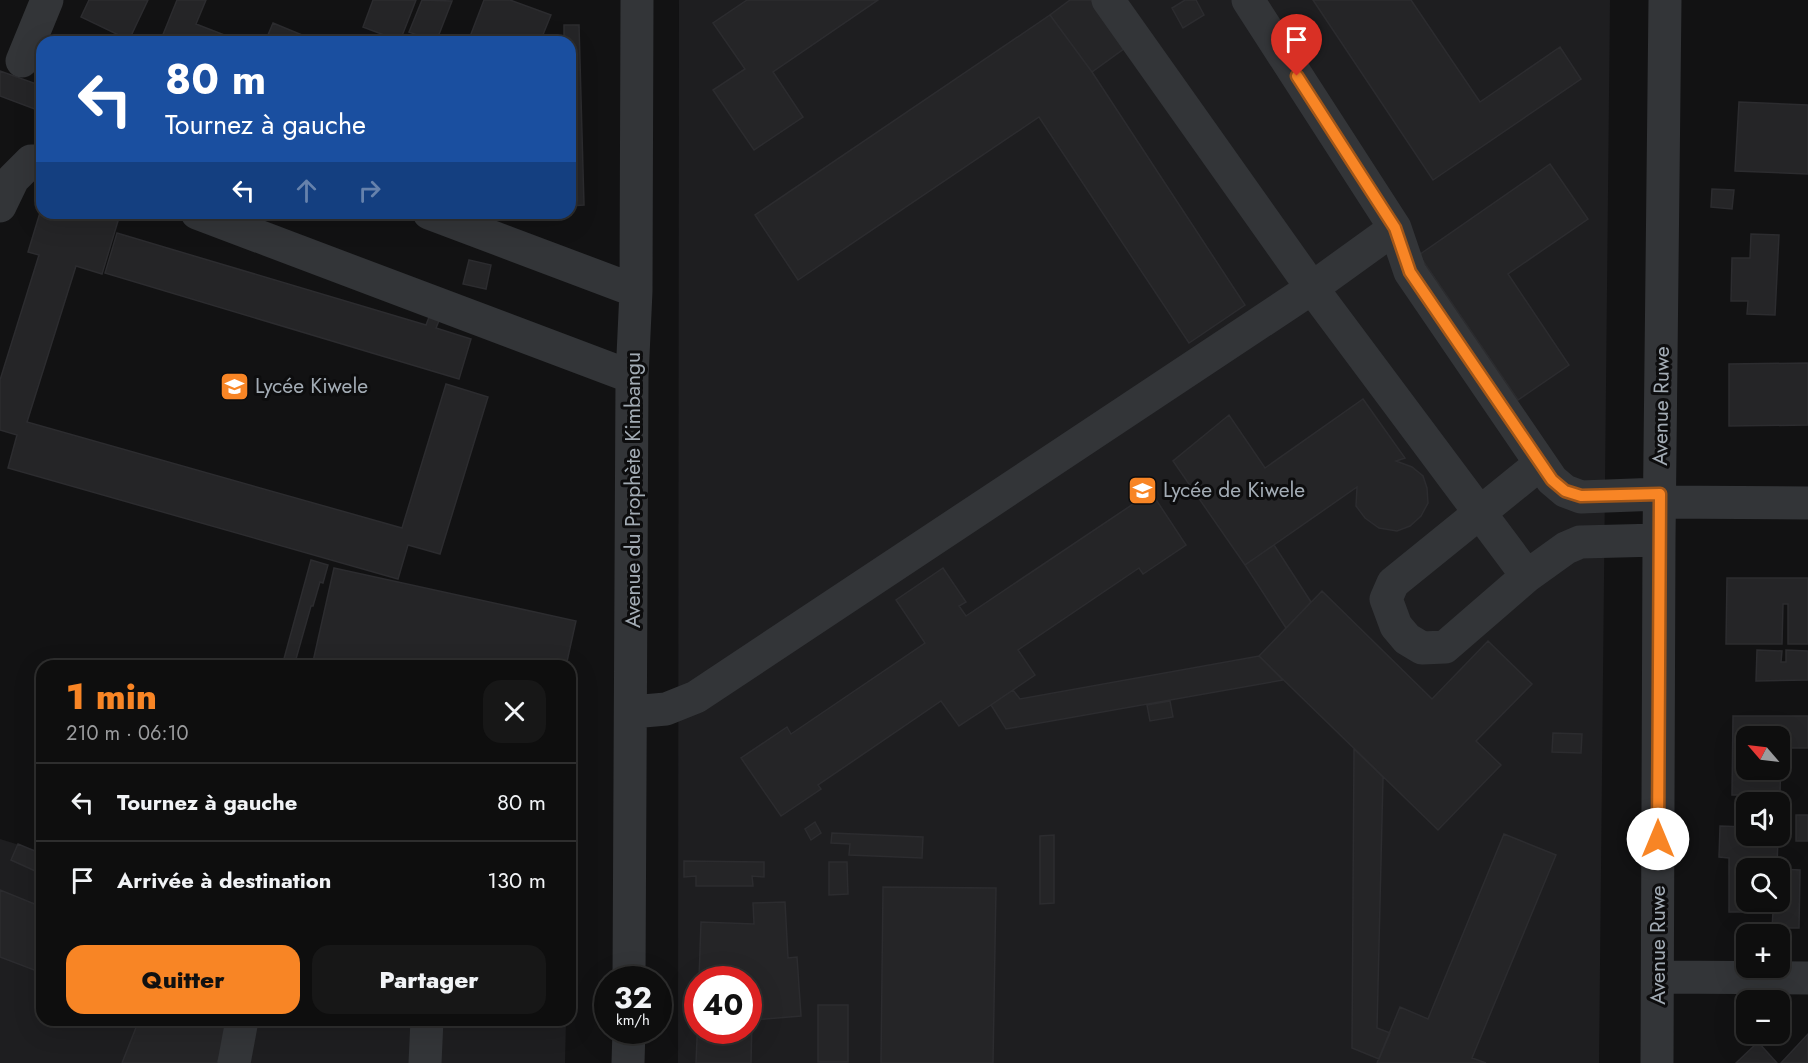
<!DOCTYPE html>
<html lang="fr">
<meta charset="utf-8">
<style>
:root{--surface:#0e0e0e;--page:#171717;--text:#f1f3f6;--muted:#9b9c9e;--line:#2e2e2e;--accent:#f88525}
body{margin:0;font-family:Jost,sans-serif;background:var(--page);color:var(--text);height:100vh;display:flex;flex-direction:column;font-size:22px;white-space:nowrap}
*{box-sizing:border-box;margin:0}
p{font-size:20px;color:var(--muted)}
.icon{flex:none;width:33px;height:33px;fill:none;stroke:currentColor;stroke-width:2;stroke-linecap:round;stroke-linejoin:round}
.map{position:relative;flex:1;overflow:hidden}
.drawer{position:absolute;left:36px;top:660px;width:540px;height:366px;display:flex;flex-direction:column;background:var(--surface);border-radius:18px;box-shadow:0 6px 24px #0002,0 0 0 2px var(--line)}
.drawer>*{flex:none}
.top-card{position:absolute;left:36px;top:36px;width:540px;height:183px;border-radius:18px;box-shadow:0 6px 24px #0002,0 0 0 2px var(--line);background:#1a4fa0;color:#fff;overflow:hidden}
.needle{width:39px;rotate:298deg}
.buttons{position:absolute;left:1736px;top:726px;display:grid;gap:12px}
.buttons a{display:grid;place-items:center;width:54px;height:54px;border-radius:12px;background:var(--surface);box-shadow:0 6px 24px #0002,0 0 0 2px var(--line);font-size:30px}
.speed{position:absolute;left:594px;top:966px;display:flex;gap:12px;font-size:30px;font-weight:700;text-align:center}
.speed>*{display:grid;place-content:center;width:78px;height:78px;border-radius:50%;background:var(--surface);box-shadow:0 6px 24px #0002,0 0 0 2px var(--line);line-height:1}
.speed small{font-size:15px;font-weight:400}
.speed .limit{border:9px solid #d22;background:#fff;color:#111}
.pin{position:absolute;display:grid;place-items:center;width:51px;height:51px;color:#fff;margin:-62px -26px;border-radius:50% 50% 50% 0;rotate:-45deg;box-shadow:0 0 6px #0007}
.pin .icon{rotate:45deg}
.me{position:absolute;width:66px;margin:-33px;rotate:0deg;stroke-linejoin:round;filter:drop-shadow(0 0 4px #0008)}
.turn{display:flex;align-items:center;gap:21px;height:126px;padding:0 30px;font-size:27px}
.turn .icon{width:78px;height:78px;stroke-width:2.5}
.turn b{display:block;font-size:42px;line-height:51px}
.lanes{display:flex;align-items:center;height:57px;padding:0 30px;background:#0003;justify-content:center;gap:30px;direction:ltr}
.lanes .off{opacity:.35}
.round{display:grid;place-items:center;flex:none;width:63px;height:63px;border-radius:18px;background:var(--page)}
.summary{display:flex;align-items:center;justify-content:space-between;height:102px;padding:0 30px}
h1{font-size:36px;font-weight:800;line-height:45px;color:var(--accent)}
.primary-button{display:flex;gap:12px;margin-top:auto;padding:12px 30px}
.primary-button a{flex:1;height:69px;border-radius:18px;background:var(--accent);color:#111;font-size:24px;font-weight:800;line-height:69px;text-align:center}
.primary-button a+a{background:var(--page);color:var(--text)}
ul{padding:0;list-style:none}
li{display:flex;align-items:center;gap:18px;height:78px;padding:0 30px;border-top:2px solid var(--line)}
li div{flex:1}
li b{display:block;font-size:22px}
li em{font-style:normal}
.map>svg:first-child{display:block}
</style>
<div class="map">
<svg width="1808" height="1063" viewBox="0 0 1808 1063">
<rect width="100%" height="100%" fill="#121213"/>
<path fill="#1e1e20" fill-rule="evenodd" d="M679,0H1610L1599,1063H678ZM698,980H748V1030H698Z
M570,790H573L570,892Z
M0,839L42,852V1020H566L565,1063H0Z"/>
<path fill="#252527" stroke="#2c2c2f" stroke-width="1.5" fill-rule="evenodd" d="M89,0H148L129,40L81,17Z
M177,0H206L196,24L237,40L236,42H160Z
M373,0H416L400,41L363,27Z
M422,0L452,1L436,42L409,32Z
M484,0H510L551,15L540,42H468Z
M747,0H878L773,72L803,117L754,150L713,90L745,69L713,23Z
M1070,0H1091L1125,48L1092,72L1050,15Z
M1185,0H1196L1204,15L1183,28L1172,8Z
M1313,0H1411L1480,102L1560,47L1581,79L1433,180Z
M1050,15L1092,72L1245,305L1189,343L1039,117L798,280L755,215Z
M273,23L314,40L313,42H265Z
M564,25H579L584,205L570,206V42H564Z
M0,71L42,86V104L40,111L0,96Z
M1739,102L1808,105V174L1735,171Z
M1550,164L1588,219L1508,274L1569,365L1518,400L1419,255Z
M1712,189L1734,190L1732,209L1711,207Z
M42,206V213H93L118,221L102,274L76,266L27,422L402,528L446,384L488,397L440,554L408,545L398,579L8,468L17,435L0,430V380L39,255L28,252Z
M117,233L426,325L431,312L441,316L436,328L471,339L459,379L105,273Z
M1751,234L1779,235L1775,315L1747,314L1748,301H1731L1732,258H1750Z
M469,260L491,265L486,289L463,284Z
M1808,363V425L1729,426V364Z
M1363,399L1405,458L1396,461L1412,467L1423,476L1427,488L1428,503L1421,516L1410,526L1397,531L1379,528L1365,518L1356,506L1357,487L1245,565L1173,461L1229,415L1265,468Z
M1151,492L1186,545L1143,574L1139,568L1018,650L1035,675L991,705L959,726L941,701L818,785L821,789L781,816L741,758L787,727L791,734L925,643L896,600L943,568L966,602L959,606L966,616Z
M1274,545L1311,602L1286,628L1245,565Z
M311,560L328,565L323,583L320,582L313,606H311L294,666H282Z
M334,568L576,621L566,666H312Z
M1727,578H1808V644H1788V604H1783L1782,644H1726Z
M1322,591L1432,699L1488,641L1532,684L1476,741L1501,765L1438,830L1259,656Z
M1757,650L1782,651L1781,662H1786V650L1808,651V680L1756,681Z
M1259,656L1283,680L1006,729L991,705L1013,690L1020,699Z
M1170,701L1173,717L1150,721L1147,705Z
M1733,716H1808V748H1781L1780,795H1732ZM1746,736H1779V770H1746Z
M1553,733L1582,734L1581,753L1552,752Z
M1354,749L1383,777L1377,1028L1390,1033L1379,1059L1352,1048Z
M1796,815H1808V841H1796Z
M815,822L821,833L811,840L805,829Z
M1720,826L1746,827V836H1778L1777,868H1746V902H1779V869L1800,870L1799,928H1772L1773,912H1729V858L1719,857Z
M832,833L923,837L922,858L849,855L850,844L831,843Z
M1504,834L1556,855L1472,1058L1486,1063H1377L1400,1007L1428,1019Z
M1054,835V903L1040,904V836Z
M18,844L42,854V874L11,860Z
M684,861L764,862V877L752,876L753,886H696V876L684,877Z
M829,862H847L848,894L829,895Z
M883,887L996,888L993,1063H881Z
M0,890L42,907V973L0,957Z
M785,902L788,958L797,957L801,1016L752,1020L751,1063H696L698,1016V1030H748V980H699L701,922L754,924L753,903Z
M818,1005H848V1062H818Z
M139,1020H234L217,1063H122Z
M1808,1034V1063H1781Z
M1758,1042L1777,1063H1736Z"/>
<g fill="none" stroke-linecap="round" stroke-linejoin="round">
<path stroke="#333538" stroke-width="33" d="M1108,0L1312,288L1527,576
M1248,0L1395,228L1410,272L1552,480L1565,491L1581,497L1660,494
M22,61L47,0
M0,206L13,179L31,161H42
M197,213L632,377
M429,213L636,291
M1540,464L1393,583L1386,599L1396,626L1407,639L1422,648L1445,647L1527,576L1566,548L1580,542L1659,540
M1660,502L1808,503
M632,712L666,709L696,697L1312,288L1395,228
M1658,977L1808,978
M629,980L632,377L636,291L637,0
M234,1063L242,1020
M425,1063L427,1020
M628,1063L629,1030
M1657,1063L1659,540L1665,0"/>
</g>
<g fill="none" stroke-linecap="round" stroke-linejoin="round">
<defs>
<path id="route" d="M1297,76L1395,228L1410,272L1552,480L1565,491L1581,496L1660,494L1658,839"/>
</defs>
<use href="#route" stroke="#a15618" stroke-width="15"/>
<use href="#route" stroke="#f88525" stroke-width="10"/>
</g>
<defs>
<symbol id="school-square" viewBox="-11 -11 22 22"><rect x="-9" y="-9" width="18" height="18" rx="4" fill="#f88525" stroke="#0d0d0e"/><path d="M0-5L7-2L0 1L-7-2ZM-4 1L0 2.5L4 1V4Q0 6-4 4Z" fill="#fff"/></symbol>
</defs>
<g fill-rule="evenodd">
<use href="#school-square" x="218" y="370" width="33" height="33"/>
<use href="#school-square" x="1126" y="474" width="33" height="33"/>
</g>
<g text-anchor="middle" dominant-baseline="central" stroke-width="6" stroke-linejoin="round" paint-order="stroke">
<g font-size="21" fill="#a3acb5" stroke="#0d0d0e" text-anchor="start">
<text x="255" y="386">Lycée Kiwele</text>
<text x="1163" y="490">Lycée de Kiwele</text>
</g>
<g font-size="21" fill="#a3acb5" stroke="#0d0d0e">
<text transform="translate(1661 406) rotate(-89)">Avenue Ruwe</text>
<text transform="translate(633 490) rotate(-90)">Avenue du Prophète Kimbangu</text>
<text transform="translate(1658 945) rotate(-90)">Avenue Ruwe</text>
</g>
</g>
</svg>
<div class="buttons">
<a><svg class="needle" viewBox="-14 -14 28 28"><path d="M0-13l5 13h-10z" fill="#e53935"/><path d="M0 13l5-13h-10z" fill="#9b9c9e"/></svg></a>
<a><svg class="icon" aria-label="sound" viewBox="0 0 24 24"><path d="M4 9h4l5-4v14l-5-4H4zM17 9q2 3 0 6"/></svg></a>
<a><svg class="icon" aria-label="search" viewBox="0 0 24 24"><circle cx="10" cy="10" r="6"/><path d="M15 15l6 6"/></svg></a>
<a>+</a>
<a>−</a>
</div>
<div class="speed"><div>32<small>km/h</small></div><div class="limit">40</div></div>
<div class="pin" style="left:1297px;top:76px;background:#d93025"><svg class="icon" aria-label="arrive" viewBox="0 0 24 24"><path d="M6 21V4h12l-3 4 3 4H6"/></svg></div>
<svg class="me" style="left:1658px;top:839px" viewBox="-20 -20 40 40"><circle r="19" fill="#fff"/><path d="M0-13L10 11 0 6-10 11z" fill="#f88525"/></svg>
<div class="top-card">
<div class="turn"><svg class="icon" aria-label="left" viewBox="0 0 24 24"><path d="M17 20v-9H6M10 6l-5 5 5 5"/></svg><div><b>80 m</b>Tournez à gauche</div></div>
<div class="lanes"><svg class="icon" aria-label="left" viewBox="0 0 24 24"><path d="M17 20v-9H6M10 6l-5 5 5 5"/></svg><svg class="icon off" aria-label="ahead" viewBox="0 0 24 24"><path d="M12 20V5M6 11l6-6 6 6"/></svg><svg class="icon off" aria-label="right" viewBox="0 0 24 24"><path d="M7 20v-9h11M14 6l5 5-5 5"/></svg></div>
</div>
<section class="drawer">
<div class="summary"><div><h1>1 min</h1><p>210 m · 06:10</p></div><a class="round"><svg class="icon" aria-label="close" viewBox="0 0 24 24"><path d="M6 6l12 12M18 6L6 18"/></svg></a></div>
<ul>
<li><svg class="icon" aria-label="left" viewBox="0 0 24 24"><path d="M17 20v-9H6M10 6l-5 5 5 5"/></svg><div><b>Tournez à gauche</b></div><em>80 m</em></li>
<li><svg class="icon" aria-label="arrive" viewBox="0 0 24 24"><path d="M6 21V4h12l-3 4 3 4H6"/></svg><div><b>Arrivée à destination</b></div><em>130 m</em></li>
</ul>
<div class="primary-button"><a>Quitter</a><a>Partager</a></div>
</section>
</div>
